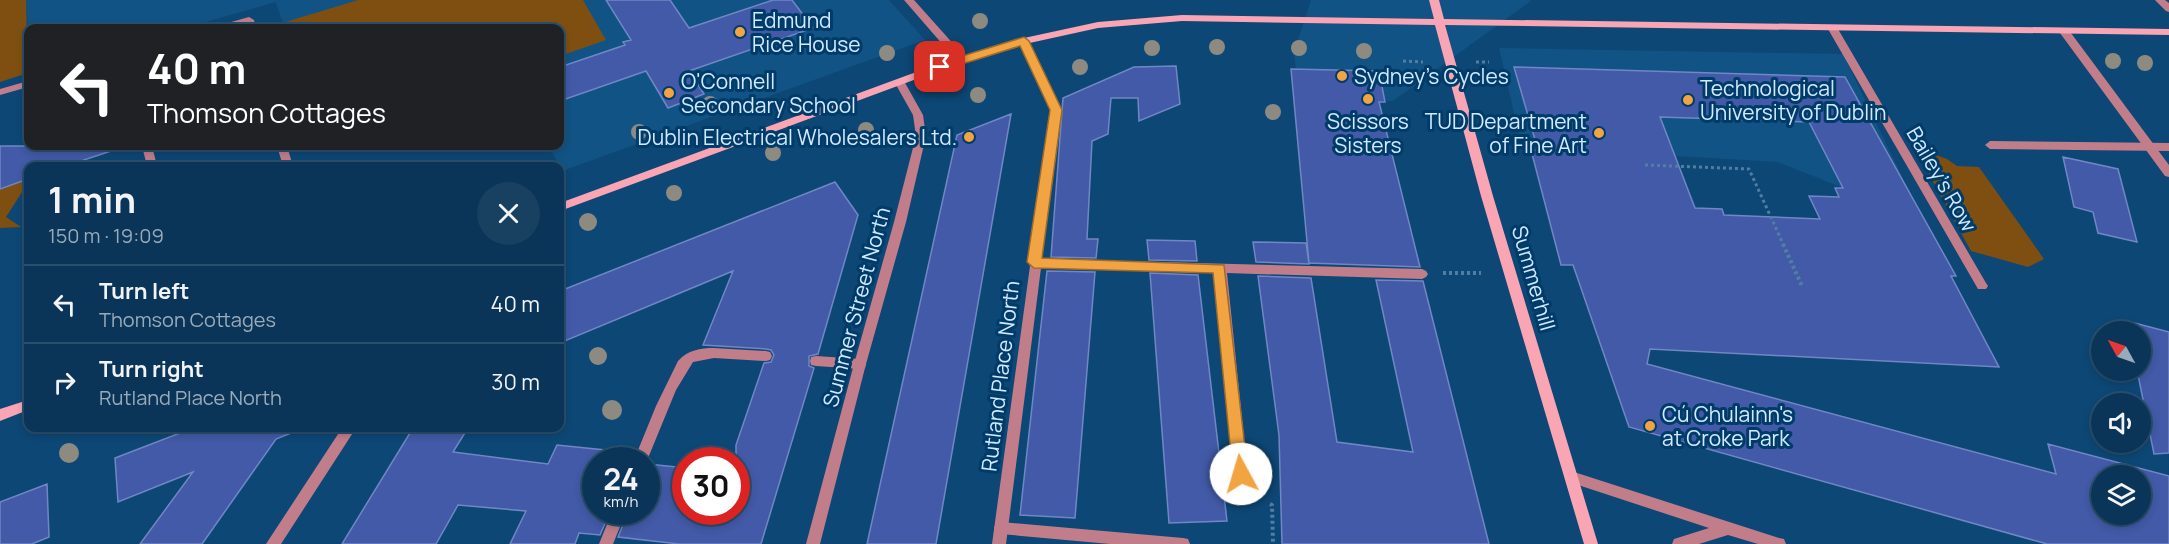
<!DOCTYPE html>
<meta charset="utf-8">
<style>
:root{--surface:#0a3558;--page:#184061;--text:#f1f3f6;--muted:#99abba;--line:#2a506e}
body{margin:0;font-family:Manrope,sans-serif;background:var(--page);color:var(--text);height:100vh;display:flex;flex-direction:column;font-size:22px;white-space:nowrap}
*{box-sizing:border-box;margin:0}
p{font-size:20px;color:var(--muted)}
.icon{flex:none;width:33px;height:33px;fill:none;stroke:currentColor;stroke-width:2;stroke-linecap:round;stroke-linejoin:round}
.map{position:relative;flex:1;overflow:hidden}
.details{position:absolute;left:24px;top:162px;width:540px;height:270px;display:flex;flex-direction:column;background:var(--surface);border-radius:12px;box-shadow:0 3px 9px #0003,0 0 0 2px var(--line)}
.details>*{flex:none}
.banner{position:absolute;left:24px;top:24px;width:540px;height:126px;border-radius:12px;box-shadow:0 3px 9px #0003,0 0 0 2px var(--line);background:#202124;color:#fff;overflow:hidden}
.needle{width:39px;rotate:310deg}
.controls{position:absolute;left:2091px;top:321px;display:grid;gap:12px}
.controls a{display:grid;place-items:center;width:60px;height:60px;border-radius:50%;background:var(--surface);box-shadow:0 3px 9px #0003,0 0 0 2px var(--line);font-size:30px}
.speed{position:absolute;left:582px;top:447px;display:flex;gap:12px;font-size:30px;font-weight:700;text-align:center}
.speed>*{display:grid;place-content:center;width:78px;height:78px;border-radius:50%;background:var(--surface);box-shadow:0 3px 9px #0003,0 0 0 2px var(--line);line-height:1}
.speed small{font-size:15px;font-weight:400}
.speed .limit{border:9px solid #d22;background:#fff;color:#111}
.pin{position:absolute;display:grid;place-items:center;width:51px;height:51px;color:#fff;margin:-26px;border-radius:12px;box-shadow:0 3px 9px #0006}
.me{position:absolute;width:66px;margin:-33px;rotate:354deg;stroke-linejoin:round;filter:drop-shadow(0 0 4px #0008)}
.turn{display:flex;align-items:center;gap:21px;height:126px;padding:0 24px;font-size:27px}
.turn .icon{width:78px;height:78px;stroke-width:2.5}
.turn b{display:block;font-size:42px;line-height:51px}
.round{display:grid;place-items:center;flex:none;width:63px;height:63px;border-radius:32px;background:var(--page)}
.headline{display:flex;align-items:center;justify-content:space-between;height:102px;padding:0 24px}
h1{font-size:36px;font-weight:700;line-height:45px}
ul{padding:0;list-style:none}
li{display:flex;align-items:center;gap:18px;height:78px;padding:0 24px;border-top:2px solid var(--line)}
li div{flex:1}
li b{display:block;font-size:22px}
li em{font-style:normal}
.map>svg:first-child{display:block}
</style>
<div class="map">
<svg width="2169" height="544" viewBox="0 0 2169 544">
<rect width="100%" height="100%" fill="#0d4775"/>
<path fill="#115385" d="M26,0H889L925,40L562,171L549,146H560V28H284L276,2L184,28H28V32Z
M1311,0H1530L1531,1L1393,101L1299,99L1294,52Z
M1499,48L1843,54L1909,191L1843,188L1778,162L1522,147Z"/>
<path fill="#7e4f10" d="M0,0H26L28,73L0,82Z
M358,0H583L606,40L560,56V28H284L282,23Z
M1914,147L1947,159L1957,166L1979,167L2044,259L2028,267L1971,251Z
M28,154L24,189L6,217L21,227L0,228V163Z"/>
<path fill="#425aa7" stroke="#7187c5" stroke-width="1.5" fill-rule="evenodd" d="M606,0H670L689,28L773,0H792L813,28L689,71L704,94L668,108L646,71L560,101V67L625,45L623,42L631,40Z
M1176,66L1180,104L1139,121L1138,98H1111L1108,134L1092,141L1087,239H1098L1096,258L1051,257L1063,98L1134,67Z
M1514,67L1845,77L1956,276H1951L1999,367L1650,349L1647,364L2056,474L2048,444L2169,476V544H2047L1629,427L1573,265H1561L1531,150H1538ZM1660,117L1809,122L1843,188H1835L1839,197L1809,196L1820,219L1724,215L1722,209L1695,208ZM2102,476H2140V514H2102Z
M1291,69L1379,71L1385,102H1379L1420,267L1309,263Z
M1011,114L936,544H867L957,135Z
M0,146H110L111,151L66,166H28V179L0,189Z
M2063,157L2118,169L2137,242L2098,233L2093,212L2074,207Z
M835,182L858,215L818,354L809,356V366L814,368L761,544H679L618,537L628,512H646L648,464L686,468V512H736V445L764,363L771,362L774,355L771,350L766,349L703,345L733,271L560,343V291Z
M1147,240L1195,241L1197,261L1149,260Z
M1253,242L1306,243L1309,264L1256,262Z
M1047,271L1095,272L1075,518L1020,515Z
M1150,273L1198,275L1227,521L1169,523Z
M1258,276L1311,278L1337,442L1413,452L1376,280L1423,281L1489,544H1282L1279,435Z
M2127,321L2169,332V453L2154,454L2137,370H2140V332H2129Z
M193,428L301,429L276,439L202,544H140L193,472L118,502L115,458Z
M413,428H468L453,452L548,464L557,445L615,451L611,460H596V512H610L600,535L579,533L575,544H510L526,511L458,505L436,544H342Z
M47,484L49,537L32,544H0V502Z"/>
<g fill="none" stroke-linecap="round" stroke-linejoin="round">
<path stroke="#517fa4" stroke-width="3" stroke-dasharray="3 3" stroke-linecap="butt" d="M1403,61L1423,62
M1476,62H1489
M1645,165L1749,169L1784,246"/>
<path stroke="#517fa4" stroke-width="4" stroke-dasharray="3 3" stroke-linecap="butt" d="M1783,244L1802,286
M1443,273H1481
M1270,504L1272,505L1273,544"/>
<path fill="#c17e8a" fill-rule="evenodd" d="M1833,26L1838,29L1986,283L1988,286L1986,289H1978L1828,29Z
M1990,141L2169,143V151L1990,149L1985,145Z
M142,146H152L157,166H147Z
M714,348L766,351L770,352L772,356L770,360L766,361L714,358L693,362L676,390L646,463V460H634L656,406L678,361C688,350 700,348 714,348Z
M816,356L860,359L865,360L866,364L865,368L860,369L816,366L811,365L810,361L811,357Z
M612,512H626L613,544H599Z
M1001,522L1183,538L1188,539L1190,544H1110L1001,534L996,532L994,528L996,524Z"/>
<path fill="#c17e8a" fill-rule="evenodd" d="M904,0H914L965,57V61H957Z
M2155,0H2165L2169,3V12L2166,11Z
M249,17L254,20L256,28H246L245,24L230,28H215L217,26Z
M2064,28L2068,29L2169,165V177L2165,176L2060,33V29Z
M1024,38L1029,41L1061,110L1042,259L1422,269L1426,271L1428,274L1426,277L1422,279L1227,273L1250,497L1248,501L1243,503L1238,501L1236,497L1214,273L1041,268L1006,544H992L1030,266L1028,263L1030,260L1051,110L1019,41Z
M900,80L904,81L923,115L926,136L906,222L866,364L820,544H806L854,364L894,222L916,136L913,115L895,83Z
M28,81V87L0,95V89Z
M277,146H287L293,166H283Z
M342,428H356L281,544H266Z"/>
<path fill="#c17e8a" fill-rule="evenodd" d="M1574,472L1779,538L1784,539L1786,544H1758L1728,535L1699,544H1672L1674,539L1709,528L1569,482L1567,478L1569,474Z"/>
<path fill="#f9a5b3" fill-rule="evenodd" d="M1429,0H1439L1444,19L2169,29V35L1445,25L1493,196L1598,544H1584L1481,196L1435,25L1182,21L1098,28L1025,44L965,61L560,211V203L957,57L1024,38L1098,22L1182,15L1434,19Z
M28,400V410L0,421V409Z"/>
</g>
<g fill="#8d8b81">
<circle cx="980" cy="21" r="8"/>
<circle cx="1217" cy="47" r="8"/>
<circle cx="1152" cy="48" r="8"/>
<circle cx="1299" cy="48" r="8"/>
<circle cx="1364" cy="51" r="8"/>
<circle cx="887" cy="53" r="8"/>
<circle cx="2113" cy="61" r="8"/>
<circle cx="2145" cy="63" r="8"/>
<circle cx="1080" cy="67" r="8"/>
<circle cx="978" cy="95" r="8"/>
<circle cx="710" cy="104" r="8"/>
<circle cx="1273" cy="112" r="8"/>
<circle cx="866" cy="130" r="8"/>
<circle cx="639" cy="132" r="8"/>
<circle cx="773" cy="153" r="8"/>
<circle cx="674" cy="193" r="8"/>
<circle cx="588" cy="222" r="9"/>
<circle cx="598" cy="356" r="9"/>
<circle cx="612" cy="410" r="10"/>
<circle cx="69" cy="453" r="10"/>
</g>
<path fill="#f3a442" stroke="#9e6b2b" stroke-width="1.5" d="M1024,37L1029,41L1062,110L1042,258L1224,265L1248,474L1246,479L1241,481L1235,479L1233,474L1213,273L1034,268L1027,262L1050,110L1020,46L940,71L935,67L936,64Z"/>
<g fill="#f3a442" stroke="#003c69" stroke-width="2">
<circle cx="740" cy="32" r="6"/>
<circle cx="1342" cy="76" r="6"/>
<circle cx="669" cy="93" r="6"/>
<circle cx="1368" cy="99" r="6"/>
<circle cx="1688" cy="100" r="6"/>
<circle cx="1599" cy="133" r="6"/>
<circle cx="969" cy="137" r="6"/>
<circle cx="1650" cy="426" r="6"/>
</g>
<g text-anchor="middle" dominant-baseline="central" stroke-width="6" stroke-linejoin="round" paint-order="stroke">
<g font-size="21" fill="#d2e9ff" stroke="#003c69" text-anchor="start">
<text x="752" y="20">Edmund<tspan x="752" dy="24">Rice House</tspan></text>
<text x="1354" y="76">Sydney's Cycles</text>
<text x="681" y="81">O'Connell<tspan x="681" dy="24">Secondary School</tspan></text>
<text x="1700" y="88">Technological<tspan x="1700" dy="24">University of Dublin</tspan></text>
<text x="1368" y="121" text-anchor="middle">Scissors<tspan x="1368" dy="24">Sisters</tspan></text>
<text x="1587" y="121" text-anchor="end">TUD Department<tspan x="1587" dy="24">of Fine Art</tspan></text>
<text x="957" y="137" text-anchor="end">Dublin Electrical Wholesalers Ltd.</text>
<text x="1662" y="414">Cú Chulainn's<tspan x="1662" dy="24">at Croke Park</tspan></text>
</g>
<g font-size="21" fill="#d2e9ff" stroke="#003c69">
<text transform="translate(1942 179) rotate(60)">Bailey's Row</text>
<text transform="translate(1534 278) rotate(74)">Summerhill</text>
<text transform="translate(856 307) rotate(-75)">Summer Street North</text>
<text transform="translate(1000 376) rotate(-83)">Rutland Place North</text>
</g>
</g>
</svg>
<div class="controls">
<a><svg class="needle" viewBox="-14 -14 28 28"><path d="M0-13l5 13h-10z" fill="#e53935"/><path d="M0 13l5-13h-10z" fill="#99abba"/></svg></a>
<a><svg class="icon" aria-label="sound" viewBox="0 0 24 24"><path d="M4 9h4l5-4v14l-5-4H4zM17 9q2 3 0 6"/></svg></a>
<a><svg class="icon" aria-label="layers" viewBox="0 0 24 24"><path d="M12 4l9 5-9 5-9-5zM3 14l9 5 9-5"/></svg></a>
</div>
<div class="speed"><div>24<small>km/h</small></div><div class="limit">30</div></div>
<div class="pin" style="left:940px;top:67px;background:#d93025"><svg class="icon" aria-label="arrive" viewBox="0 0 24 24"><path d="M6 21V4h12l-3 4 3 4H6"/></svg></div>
<svg class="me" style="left:1241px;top:474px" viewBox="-20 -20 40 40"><circle r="19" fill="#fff"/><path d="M0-13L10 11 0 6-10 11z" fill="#f3a442"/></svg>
<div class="banner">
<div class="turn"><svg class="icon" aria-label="left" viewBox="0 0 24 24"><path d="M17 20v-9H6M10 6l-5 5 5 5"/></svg><div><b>40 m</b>Thomson Cottages</div></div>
</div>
<section class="details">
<div class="headline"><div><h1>1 min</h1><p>150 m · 19:09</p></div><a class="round"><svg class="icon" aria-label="close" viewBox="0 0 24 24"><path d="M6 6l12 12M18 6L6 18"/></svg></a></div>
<ul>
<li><svg class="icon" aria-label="left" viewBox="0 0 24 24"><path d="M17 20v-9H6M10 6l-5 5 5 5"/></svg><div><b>Turn left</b><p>Thomson Cottages</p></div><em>40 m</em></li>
<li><svg class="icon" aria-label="right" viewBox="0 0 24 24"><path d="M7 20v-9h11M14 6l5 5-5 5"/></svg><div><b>Turn right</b><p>Rutland Place North</p></div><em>30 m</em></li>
</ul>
</section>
</div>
